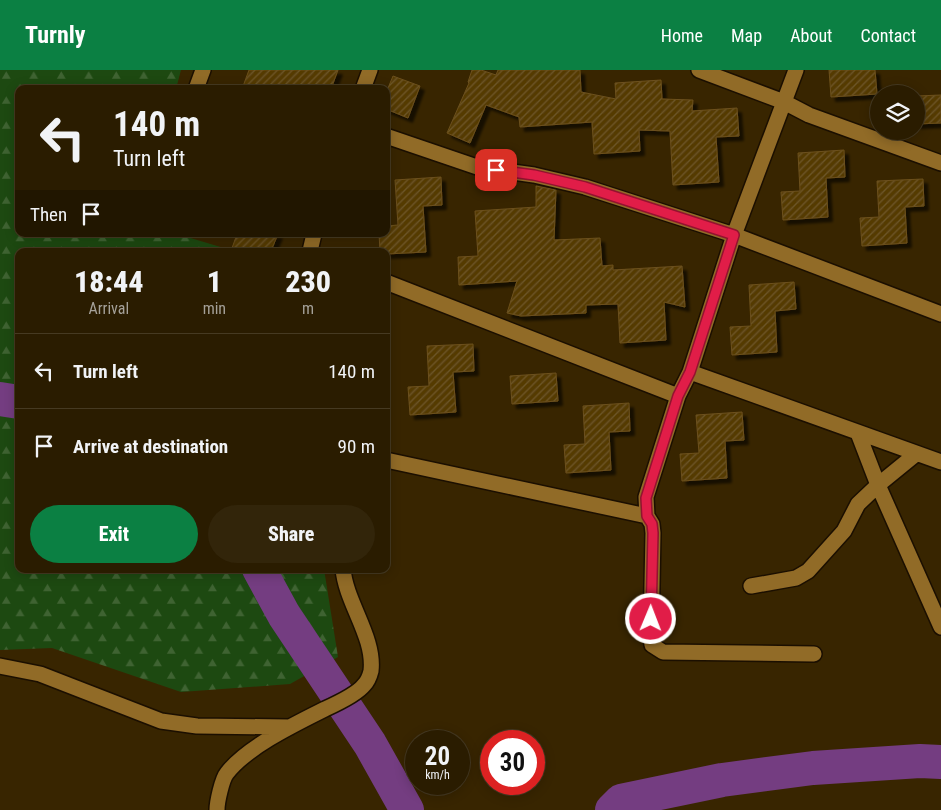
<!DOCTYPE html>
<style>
:root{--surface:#2a1c00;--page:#32250a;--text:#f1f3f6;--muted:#a5a199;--line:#463a22;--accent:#0b8043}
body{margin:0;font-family:"Roboto Condensed",sans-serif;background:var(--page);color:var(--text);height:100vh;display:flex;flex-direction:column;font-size:19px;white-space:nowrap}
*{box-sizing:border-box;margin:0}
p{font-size:16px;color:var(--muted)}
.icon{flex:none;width:28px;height:28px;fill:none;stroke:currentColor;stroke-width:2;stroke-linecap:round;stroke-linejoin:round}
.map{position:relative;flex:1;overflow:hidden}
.sheet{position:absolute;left:15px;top:178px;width:375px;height:325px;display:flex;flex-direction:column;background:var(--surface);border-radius:10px;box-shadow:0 2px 12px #0003,0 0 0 1px var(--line)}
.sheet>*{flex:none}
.guide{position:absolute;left:15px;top:15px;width:375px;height:152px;border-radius:10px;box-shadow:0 2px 12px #0003,0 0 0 1px var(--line);background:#2a1c00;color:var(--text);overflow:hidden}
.tools{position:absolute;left:870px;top:15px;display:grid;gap:10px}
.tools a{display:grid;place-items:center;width:55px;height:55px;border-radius:50%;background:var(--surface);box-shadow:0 2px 12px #0003,0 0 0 1px var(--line);font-size:25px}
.speed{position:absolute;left:405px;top:660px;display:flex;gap:10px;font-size:25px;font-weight:700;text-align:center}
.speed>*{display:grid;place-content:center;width:65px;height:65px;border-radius:50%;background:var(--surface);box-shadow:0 2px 12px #0003,0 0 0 1px var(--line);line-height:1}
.speed small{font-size:12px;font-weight:400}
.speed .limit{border:8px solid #d22;background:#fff;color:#111}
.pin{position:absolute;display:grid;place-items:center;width:42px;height:42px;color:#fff;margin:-21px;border-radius:10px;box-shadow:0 2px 8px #0006}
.me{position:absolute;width:55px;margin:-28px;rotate:1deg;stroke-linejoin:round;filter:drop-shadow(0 0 4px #0008)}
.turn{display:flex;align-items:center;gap:18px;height:105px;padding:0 15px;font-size:22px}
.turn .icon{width:65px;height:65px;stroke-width:2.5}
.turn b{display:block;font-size:35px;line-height:42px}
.then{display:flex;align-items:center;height:48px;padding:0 15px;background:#0003;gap:10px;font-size:19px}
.eta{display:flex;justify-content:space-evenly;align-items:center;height:85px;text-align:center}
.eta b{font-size:30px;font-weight:800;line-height:35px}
.cta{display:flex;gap:10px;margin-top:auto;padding:10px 15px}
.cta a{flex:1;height:58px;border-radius:30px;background:var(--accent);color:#fff;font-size:20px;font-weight:800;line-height:58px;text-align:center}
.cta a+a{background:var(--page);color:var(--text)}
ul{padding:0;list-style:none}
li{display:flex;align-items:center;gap:15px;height:75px;padding:0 15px;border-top:1px solid var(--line)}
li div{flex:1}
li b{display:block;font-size:19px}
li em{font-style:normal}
header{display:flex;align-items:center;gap:30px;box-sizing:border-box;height:70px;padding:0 25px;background:var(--accent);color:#fff}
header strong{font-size:24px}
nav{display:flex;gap:28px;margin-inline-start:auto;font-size:18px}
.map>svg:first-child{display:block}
</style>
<header>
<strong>Turnly</strong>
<nav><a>Home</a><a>Map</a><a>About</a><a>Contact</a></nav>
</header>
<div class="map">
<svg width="941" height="740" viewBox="0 0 941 740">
<defs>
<pattern id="forest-firs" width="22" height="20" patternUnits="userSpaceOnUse" patternTransform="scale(1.25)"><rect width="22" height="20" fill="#1d4911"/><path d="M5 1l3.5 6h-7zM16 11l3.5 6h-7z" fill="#3f6332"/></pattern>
<pattern id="building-hatch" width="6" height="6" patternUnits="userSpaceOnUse" patternTransform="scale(1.25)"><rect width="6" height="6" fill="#553b06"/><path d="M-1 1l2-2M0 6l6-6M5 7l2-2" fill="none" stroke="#6e5729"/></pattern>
<filter id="shadow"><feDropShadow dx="4.5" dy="4.5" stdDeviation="1" flood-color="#0009"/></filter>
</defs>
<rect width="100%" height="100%" fill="#382500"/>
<path fill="url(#forest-firs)" d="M0,0H181L176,19H19V164H177L224,178L222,181H19V499H324L338,587L290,614L181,622L52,578L0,580Z"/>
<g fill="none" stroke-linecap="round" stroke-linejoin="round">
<path stroke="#743d81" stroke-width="34" d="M0,329L19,332
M259,499L284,545L370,674L407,740
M612,740L621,731L722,710L813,698L920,691L941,692"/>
</g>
<path fill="url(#building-hatch)" stroke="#6c501c" filter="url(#shadow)" d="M249,0H338L331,19H242Z
M472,0H481L496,5L498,0H580L581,22L616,29L615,13L661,10L662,29L693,30L692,41L737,38L739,66L716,67L719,112L673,115L670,61L639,60L640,81L594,84L592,52L520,57L519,47L486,35L470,73L447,63L469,13L468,12Z
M829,0H875L877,24L831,27Z
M393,6L420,16L408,48L386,39V23Z
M941,25V53L916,54V26Z
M844,80L845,107L826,108L828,147L783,150L781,122L800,121L798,83Z
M441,107L442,135L423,136L426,182L386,184V181H380L379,164H386V156L398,155L395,110Z
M923,109L924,136L905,137L907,173L862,176L860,148L879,147L877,111Z
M536,116L556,120L554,170L600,168L602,196L613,195V200L682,196L685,237L664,232L666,270L620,273L618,234L586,235V243L521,246L507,243L517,211L459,215L458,187L478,186L475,141L536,137Z
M237,164H278L271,181H231Z
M794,212L796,239L775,241L777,282L732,285L730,257L751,256L749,215Z
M473,274L474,301L453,302L456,342L410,345L408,317L429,316L427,276Z
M556,303L558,331L512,334L510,306Z
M629,333L630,361L609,362L611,400L566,403L564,375L585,374L583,336Z
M742,342L744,370L725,371L727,408L682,411L680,384L699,383L696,345Z"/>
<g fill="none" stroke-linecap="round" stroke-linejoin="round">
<defs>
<path id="street" d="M699,0L784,32L809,45L941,93
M796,0L734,165L690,302L678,326L646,427L647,446L652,454L653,463L651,566L652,575L663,582L814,584
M196,19L203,0
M363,19L370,0
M386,66L477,97L534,105L585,117L734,165L941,244
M310,181L314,164
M386,212L678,326
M690,302L941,392
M858,363L878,415L941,557
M386,390L647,446
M751,516L796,508L808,501L844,461L858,434L878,415L916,384
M0,596L40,604L161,651L197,656L290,657
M217,740C217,732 222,709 227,703C247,677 295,654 325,639C336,634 357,624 364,615C367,612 370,605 371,601C375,567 346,533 343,499"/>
</defs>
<use href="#street" stroke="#1b0f00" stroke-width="18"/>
<use href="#street" stroke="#916b27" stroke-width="15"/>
</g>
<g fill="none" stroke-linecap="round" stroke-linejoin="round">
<defs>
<path id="route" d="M496,100L534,105L585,117L734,165L690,302L678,326L646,428L647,446L652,454L653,463L651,549"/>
</defs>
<use href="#route" stroke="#92132f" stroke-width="12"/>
<use href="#route" stroke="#e11d48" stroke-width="9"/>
</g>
</svg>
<div class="tools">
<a><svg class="icon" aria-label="layers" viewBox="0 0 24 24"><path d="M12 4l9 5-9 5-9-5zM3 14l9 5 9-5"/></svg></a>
</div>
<div class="speed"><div>20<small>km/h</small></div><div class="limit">30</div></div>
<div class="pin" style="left:496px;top:100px;background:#d93025"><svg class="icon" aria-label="arrive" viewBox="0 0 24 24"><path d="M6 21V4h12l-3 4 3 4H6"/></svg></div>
<svg class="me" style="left:651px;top:549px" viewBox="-20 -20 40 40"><circle r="17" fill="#e11d48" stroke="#fff" stroke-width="3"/><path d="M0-11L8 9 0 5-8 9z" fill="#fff"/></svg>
<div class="guide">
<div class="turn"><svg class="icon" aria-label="left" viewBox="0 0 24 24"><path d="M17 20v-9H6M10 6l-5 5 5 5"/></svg><div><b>140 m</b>Turn left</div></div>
<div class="then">Then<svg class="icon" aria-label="arrive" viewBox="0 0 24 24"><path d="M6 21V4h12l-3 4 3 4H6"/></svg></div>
</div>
<section class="sheet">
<div class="eta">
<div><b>18:44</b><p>Arrival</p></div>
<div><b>1</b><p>min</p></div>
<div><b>230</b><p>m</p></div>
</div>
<ul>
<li><svg class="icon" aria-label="left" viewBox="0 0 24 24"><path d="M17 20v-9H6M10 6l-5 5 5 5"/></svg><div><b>Turn left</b></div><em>140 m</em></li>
<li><svg class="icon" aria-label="arrive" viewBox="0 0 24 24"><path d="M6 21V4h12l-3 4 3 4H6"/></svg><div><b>Arrive at destination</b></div><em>90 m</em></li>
</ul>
<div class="cta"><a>Exit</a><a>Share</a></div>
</section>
</div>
